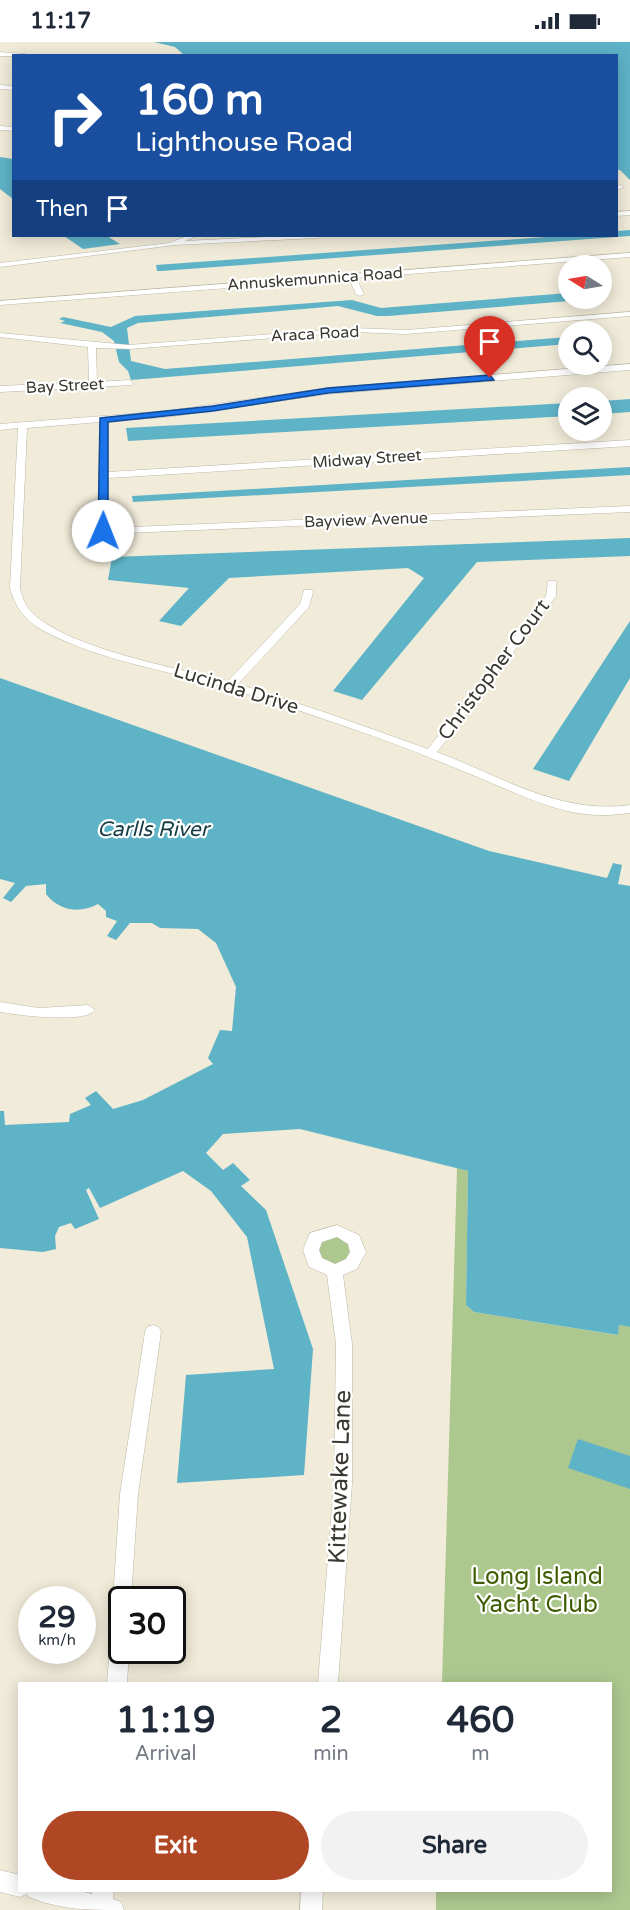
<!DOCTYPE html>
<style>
:root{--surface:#fff;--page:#f2f2f3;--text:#1f2937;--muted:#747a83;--accent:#af4725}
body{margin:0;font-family:"Varela Round",sans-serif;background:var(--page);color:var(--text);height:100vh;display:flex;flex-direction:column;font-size:22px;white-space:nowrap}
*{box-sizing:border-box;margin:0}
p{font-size:20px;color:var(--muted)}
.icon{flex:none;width:33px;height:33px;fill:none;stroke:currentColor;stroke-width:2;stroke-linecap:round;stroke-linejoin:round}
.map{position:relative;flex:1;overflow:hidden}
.details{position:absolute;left:18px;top:1640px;width:594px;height:210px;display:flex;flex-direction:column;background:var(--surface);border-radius:0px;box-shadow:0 3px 15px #0003}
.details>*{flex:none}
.banner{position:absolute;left:12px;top:12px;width:606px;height:183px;border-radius:0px;box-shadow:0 3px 15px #0003;background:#1a4fa0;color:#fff;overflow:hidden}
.needle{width:39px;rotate:281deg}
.controls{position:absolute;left:558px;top:213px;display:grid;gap:12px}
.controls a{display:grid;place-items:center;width:54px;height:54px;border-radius:50%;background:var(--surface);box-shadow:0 3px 15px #0003;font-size:30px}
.speed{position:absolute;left:18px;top:1544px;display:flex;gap:12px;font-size:30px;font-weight:700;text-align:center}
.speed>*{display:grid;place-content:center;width:78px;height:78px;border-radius:50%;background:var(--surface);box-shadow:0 3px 15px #0003;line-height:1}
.speed small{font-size:15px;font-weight:400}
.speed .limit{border:3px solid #111;border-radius:9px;background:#fff;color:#111}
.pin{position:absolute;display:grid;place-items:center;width:51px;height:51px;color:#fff;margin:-62px -26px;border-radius:50% 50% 50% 0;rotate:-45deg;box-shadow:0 0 6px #0007}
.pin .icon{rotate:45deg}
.me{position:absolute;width:66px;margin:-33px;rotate:1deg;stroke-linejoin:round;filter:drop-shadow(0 0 4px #0008)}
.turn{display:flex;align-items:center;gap:21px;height:126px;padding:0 24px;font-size:27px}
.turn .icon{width:78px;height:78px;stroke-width:2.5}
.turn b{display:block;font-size:42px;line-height:51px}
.then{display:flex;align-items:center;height:57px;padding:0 24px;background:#0003;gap:12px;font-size:22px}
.eta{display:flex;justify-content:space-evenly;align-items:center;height:102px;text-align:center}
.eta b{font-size:36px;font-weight:700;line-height:42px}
.primary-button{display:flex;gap:12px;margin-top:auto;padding:12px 24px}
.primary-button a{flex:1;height:69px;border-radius:36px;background:var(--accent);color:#fff;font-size:24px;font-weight:700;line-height:69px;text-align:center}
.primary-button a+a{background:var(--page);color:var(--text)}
.status{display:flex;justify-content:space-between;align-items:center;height:42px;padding:0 30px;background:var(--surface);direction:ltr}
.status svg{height:16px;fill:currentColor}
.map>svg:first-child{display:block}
</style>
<div class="status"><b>11:17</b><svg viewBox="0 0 49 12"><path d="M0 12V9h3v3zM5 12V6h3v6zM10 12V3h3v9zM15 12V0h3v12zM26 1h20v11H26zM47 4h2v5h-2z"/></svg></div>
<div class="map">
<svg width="630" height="1868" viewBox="0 0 630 1868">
<rect width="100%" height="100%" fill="#f1ebd9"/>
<path fill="#adc88f" d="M457,1126L468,1129L466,1263L474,1270L617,1293L619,1283L630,1285V1868H436V1848H610V1641H442Z
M331,1192L353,1201L348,1223H321L315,1201Z"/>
<path fill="#5fb3c7" d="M66,0H630V138L620,128H617L616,14H185L175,5L154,0Z
M0,115L13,117V157L0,147Z
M630,188V194L161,229H157L156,223L560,194H616L617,189Z
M64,194H107L120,202L83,207Z
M568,251V256L594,257L388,274H377L338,264L138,281L127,286L131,319L165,327L568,295V302L131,338L128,329L119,320L114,299L102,290L60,281L65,279L59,277L63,275L111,285L135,274L352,258L381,266Z
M630,357V370L602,372V359Z
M568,361V374L128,399L126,386Z
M630,425V433L133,460L132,454Z
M630,496V514L477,520L362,658L333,649L424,536L408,526L229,536L181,584L159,579L189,546L108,538L112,515Z
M630,579V636L569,739L533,727Z
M0,636L489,809L607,836L613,821L622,823L618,842L630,844V1285L619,1283L618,1293L474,1270L466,1263L468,1129L300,1087L223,1092L206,1111L223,1128L233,1121L250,1138L241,1144L266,1168L313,1307L304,1433L177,1441L186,1333L274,1327L247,1195L211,1149L183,1129L100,1166L89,1146L86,1148L99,1177L75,1187L71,1181L59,1185L55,1194L56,1207L43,1210L0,1206V1069H4L5,1083L69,1080L70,1072L91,1063L85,1056L96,1049L113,1067L143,1058L213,1022L208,1016L220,988L232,989L236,945L216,901L198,887L160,886L152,881H130L116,898L107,894L117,879L106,875V869L98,862C80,872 59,869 46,852V842L26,844L11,860L3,856L15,841L0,837Z
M578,1397L630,1414V1447L568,1426Z"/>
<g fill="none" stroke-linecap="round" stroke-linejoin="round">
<defs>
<path id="street" d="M0,10L25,12L28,14H0Z
M0,43L14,44V48L0,47Z
M0,84L14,85V89L0,88Z
M616,144L621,143L624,145L616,148Z
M630,169V173L616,174V170Z
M187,194H196L185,199L287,194H321L317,196L175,203L0,225V221L169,201Z
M630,211V215L356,236L364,252L360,254L356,252L349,237L0,263V259Z
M630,270V274L406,292L353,290L129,307L96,306L97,340L129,338L133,341L132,343L0,350V344L89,340L88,305L0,295V291L129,303L353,286L406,288Z
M630,322V328L328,352L167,375L108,379V430L630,398V404L108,436V486L630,464V470L103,492L98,489L100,380L27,386L20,546C22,554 24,561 29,567C60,605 180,627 228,639L300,562L304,548H312L313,550L309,565L238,642L324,670L428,707L546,554L548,539H556V554L437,710C500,734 561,773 630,763V771C608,774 588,774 567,769C531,760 499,743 465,730C416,709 366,691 315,674C278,661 240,649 202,639C148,625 92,615 42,588C25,578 15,565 10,546L18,386L0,388V382L167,369L328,346Z
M0,960L39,966L88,963L95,968C85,982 17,973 0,970Z
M337,1183L359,1193L366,1210L357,1227L343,1233L352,1302V1441L338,1641H318L334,1441L336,1302L327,1233L309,1225L303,1208L310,1191ZM337,1195L348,1202L350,1210L346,1217L335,1222L322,1216L319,1208L322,1200Z
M153,1283L159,1285L161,1290L138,1452L131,1557H122V1608H129L127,1641H107L113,1569L115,1563L113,1557L120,1452L145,1290L147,1285Z
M0,1828L20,1833V1848H77L92,1852V1848H114L113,1857L121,1860L124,1868C90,1868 60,1868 29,1855L27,1852L20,1855L0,1850Z
M301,1848H323L322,1868H300Z"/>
</defs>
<use href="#street" stroke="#bdb7a6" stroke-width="1"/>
<use href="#street" fill="#fff" fill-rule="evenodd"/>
</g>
<path fill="#1a73e8" stroke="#114b97" stroke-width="1.5" d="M490,333L494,338L328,351L213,369L108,380V489L103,492L98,489L100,376L213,364L328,346Z"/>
<g text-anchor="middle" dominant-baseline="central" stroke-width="4.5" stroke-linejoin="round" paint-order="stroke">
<g font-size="16" fill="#3a3831" stroke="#fff">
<text transform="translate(315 237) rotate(-4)">Annuskemunnica Road</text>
<text transform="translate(315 292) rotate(-3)">Araca Road</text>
<text transform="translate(65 344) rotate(-3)">Bay Street</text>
<text transform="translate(367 417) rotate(-4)">Midway Street</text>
<text transform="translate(366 478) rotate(-2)">Bayview Avenue</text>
</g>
<g font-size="20" fill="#3a3831" stroke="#fff">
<text transform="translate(494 628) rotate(-53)">Christopher Court</text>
<text transform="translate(236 647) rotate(17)">Lucinda Drive</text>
</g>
<g font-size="21" font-style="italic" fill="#153d46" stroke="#fff">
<text x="153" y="787">Carlls River</text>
</g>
<g font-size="24" fill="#3a3831" stroke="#fff">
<text transform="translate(340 1435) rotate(-88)">Kittewake Lane</text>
</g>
<g font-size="24" fill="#3f5d00" stroke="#fff">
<text x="537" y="1534">Long Island<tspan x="537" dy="28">Yacht Club</tspan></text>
</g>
</g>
</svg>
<div class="controls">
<a><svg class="needle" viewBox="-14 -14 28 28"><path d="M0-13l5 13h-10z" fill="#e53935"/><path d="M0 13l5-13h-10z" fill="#747a83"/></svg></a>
<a><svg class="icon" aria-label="search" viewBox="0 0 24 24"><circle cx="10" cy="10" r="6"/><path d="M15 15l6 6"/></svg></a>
<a><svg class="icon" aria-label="layers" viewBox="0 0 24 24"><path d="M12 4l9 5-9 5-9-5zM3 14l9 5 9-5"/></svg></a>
</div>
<div class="speed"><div>29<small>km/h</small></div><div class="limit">30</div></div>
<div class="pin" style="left:490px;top:336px;background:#d93025"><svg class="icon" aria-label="arrive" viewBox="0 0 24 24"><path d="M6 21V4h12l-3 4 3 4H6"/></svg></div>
<svg class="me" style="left:103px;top:489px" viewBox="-20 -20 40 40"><circle r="19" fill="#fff"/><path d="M0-13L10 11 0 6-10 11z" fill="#1a73e8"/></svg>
<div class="banner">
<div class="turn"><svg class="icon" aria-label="right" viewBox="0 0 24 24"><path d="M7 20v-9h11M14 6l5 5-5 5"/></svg><div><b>160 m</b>Lighthouse Road</div></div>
<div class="then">Then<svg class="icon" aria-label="arrive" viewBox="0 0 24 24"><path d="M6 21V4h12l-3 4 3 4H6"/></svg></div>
</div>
<section class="details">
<div class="eta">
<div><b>11:19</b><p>Arrival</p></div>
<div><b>2</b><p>min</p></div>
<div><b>460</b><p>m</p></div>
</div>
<div class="primary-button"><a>Exit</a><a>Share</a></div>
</section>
</div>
